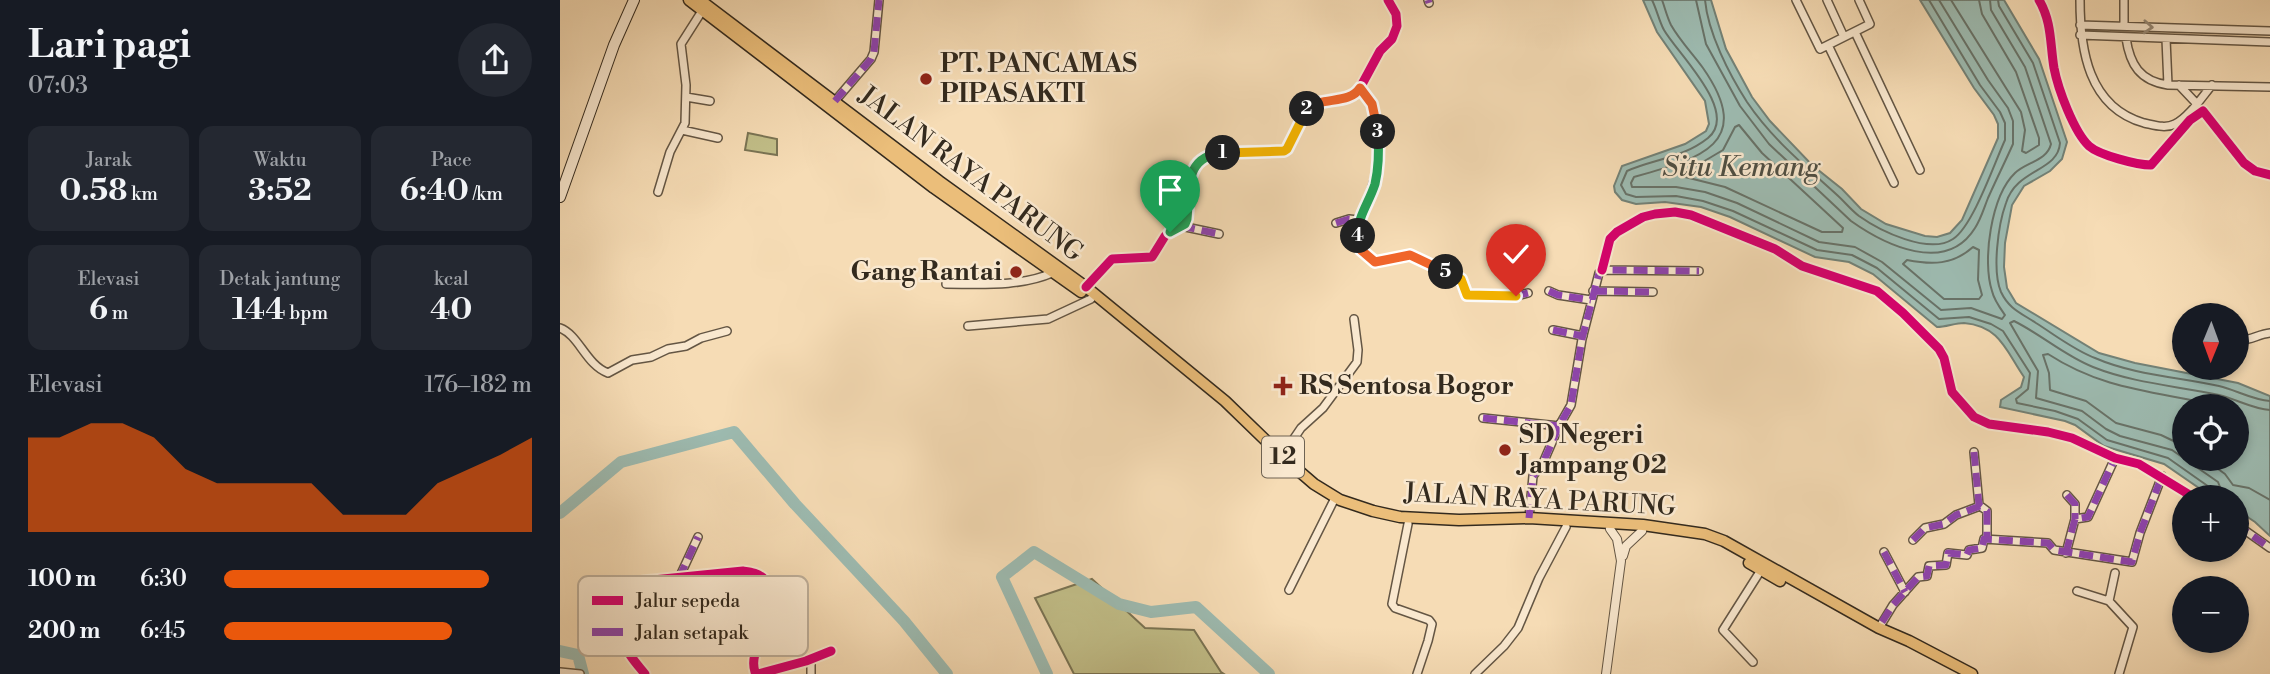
<!DOCTYPE html>
<html lang="id">
<meta charset="utf-8">
<style>
:root{--surface:#171b24;--page:#242831;--text:#f1f3f6;--muted:#9ea1a6;--accent:#ea580c}
body{margin:0;font-family:"Libre Bodoni",serif;background:var(--page);color:var(--text);height:100vh;display:flex;flex-direction:column;font-size:26px;white-space:nowrap}
*{box-sizing:border-box;margin:0}
p{font-size:23px;color:var(--muted)}
.icon{flex:none;width:38px;height:38px;fill:none;stroke:currentColor;stroke-width:2;stroke-linecap:round;stroke-linejoin:round}
.map{position:relative;flex:1;overflow:hidden}
.panel{display:flex;flex-direction:column;background:var(--surface);width:560px}
.panel>*{flex:none}
.needle{width:46px;rotate:181deg}
.fabs{position:absolute;left:1612px;top:303px;display:grid;gap:14px}
.fabs a{display:grid;place-items:center;width:77px;height:77px;border-radius:50%;background:var(--surface);box-shadow:0 4px 10px #0003;font-size:35px}
.pin{position:absolute;display:grid;place-items:center;width:60px;height:60px;color:#fff;margin:-72px -30px;border-radius:50% 50% 50% 0;rotate:-45deg;box-shadow:0 0 7px #0007}
.pin .icon{rotate:45deg}
.km{position:absolute;width:35px;height:35px;margin:-18px;border-radius:50%;background:#222;color:#fff;font-size:19px;line-height:35px;text-align:center}
.round{display:grid;place-items:center;flex:none;width:74px;height:74px;border-radius:37px;background:var(--page)}
.overview{display:flex;align-items:center;justify-content:space-between;height:119px;padding:0 28px}
h1{font-size:38px;font-weight:700;line-height:52px}
.stats{display:grid;grid-template-columns:repeat(3,1fr);gap:10px;height:119px;padding:7px 28px}
.stats div{display:grid;align-content:center;border-radius:14px;background:var(--page);text-align:center}
.stats b{font-size:30px;font-weight:700}
.stats small{font-size:19px;font-weight:400}
.stats p{font-size:19px}
.chart{height:196px;padding:14px 28px}
.chart p{display:flex;justify-content:space-between}
.chart svg{width:100%;height:126px;margin-top:7px;fill:var(--accent);opacity:.7}
ul{padding:0 28px;list-style:none;font-size:23px}
li{display:grid;grid-template-columns:112px 84px 1fr;align-items:center;height:52px}
li i{height:18px;border-radius:9px;background:var(--accent)}
main{display:flex;flex:1;min-height:0}
.map>svg:first-child{display:block}
.green{fill:#c2bf89;stroke:#7a7454;stroke-width:2}
.water{fill:#9dbbb1;stroke:#738176;stroke-width:2;fill-rule:evenodd}
.lines{fill:none;stroke-linecap:round;stroke-linejoin:round}
.shore{stroke:#687268;stroke-width:2}
.river{stroke:#9dbbb1;stroke-width:12}
.minor-casing{stroke:#645644;stroke-width:10}
.tertiary-casing{stroke:#645644;stroke-width:10}
.secondary-casing{stroke:#332a1e;stroke-width:12}
.trunk-casing{stroke:#332a1e;stroke-width:13}
.minor{stroke:#f9e8cf;stroke-width:7}
.tertiary{stroke:#f9e8cf;stroke-width:8}
.secondary{stroke:#f9e8cf;stroke-width:10}
.trunk{stroke:#ebbe7a;stroke-width:10}
.quiet{stroke:#8e44ad;stroke-width:7;stroke-dasharray:14 7;stroke-linecap:butt}
.cycleway-casing{stroke:#f9e8cf;stroke-width:13}
.cycleway{stroke:#d6006c;stroke-width:9}
.oneway{stroke:#968976}
.split-1-casing{stroke:#fff;stroke-width:14}
.split-2-casing{stroke:#fff;stroke-width:14}
.split-3-casing{stroke:#fff;stroke-width:14}
.split-4-casing{stroke:#fff;stroke-width:14}
.split-5-casing{stroke:#fff;stroke-width:14}
.split-6-casing{stroke:#fff;stroke-width:14}
.split-1{stroke:#22a559;stroke-width:9}
.split-2{stroke:#f5b400;stroke-width:9}
.split-3{stroke:#f0652b;stroke-width:9}
.split-4{stroke:#22a559;stroke-width:9}
.split-5{stroke:#f0652b;stroke-width:9}
.split-6{stroke:#f5b400;stroke-width:9}
.poi-dot{fill:#8f2418;stroke:#f9e8cf;stroke-width:2.5}
.labels{text-anchor:middle;dominant-baseline:central;stroke-width:5;stroke-linejoin:round;paint-order:stroke}
.shield{fill:#f9e8cf;stroke:#6e6353;stroke-width:2}
.shield-label{font-size:24px;font-weight:bold;fill:#332a1e}
.poi-label{font-size:26px;font-weight:bold;fill:#332a1e;stroke:#f9e8cf;text-anchor:start}
.street-label{font-size:26px;fill:#332a1e;stroke:#f9e8cf}
.water-label{font-size:28px;font-style:italic;fill:#4e4e43;stroke:#f9e8cf}
.key{fill:#f9e8cf;stroke:#beaf9a;stroke-width:2}
.key-label{font-size:19px;fill:#332a1e}
</style>
<main>
<section class="panel">
<div class="overview"><div><h1>Lari pagi</h1><p>07:03</p></div><a class="round"><svg class="icon" aria-label="share" viewBox="0 0 24 24"><path d="M12 15V3M7 8l5-5 5 5M5 13v7h14v-7"/></svg></a></div>
<div class="stats">
<div><p>Jarak</p><b>0.58<small> km</small></b></div>
<div><p>Waktu</p><b>3:52</b></div>
<div><p>Pace</p><b>6:40<small> /km</small></b></div>
</div>
<div class="stats">
<div><p>Elevasi</p><b>6<small> m</small></b></div>
<div><p>Detak jantung</p><b>144<small> bpm</small></b></div>
<div><p>kcal</p><b>40</b></div>
</div>
<div class="chart"><p><span>Elevasi</span>176–182 m</p>
<svg viewBox="0 0 160 44" preserveAspectRatio="none"><path d="M0 44V11L10 11L20 6L30 6L40 11L50 22L60 27L70 27L80 27L90 27L100 38L110 38L120 38L130 27L140 22L150 17L160 11V44z"/></svg>
</div>
<ul>
<li><b>100 m</b>6:30<i style="width:86%"></i></li>
<li><b>200 m</b>6:45<i style="width:74%"></i></li>
</ul>
</section>
<div class="map">
<svg width="1710" height="674" viewBox="0 0 1710 674">
<rect width="100%" height="100%" fill="#f6dcb5"/>
<filter id="stains"><feTurbulence type="fractalNoise" baseFrequency=".00286" numOctaves="4"/><feColorMatrix values="0 0 0 0 .2 0 0 0 0 .09 0 0 0 0 .02 0 0 0 .5 -.17"/></filter>
<radialGradient id="worn" r=".72"><stop offset=".6" stop-color="#630" stop-opacity="0"/><stop offset="1" stop-color="#630" stop-opacity=".3"/></radialGradient>
<!-- green -->
<path class="green" d="M188,133L217,139V155L185,150Z
M532,579L585,628L634,630L661,672L664,674H514L475,598Z"/>
<!-- water -->
<path class="water" d="M1083,0H1151L1166,49L1192,97L1210,121L1252,165L1282,189L1301,209L1326,224L1365,236L1377,237L1390,233L1402,220L1438,138V124L1434,115L1414,88L1360,0H1444L1479,59L1507,142L1502,159L1490,171L1464,186L1452,205L1445,243L1444,267L1447,288L1456,303L1539,353L1575,363L1678,383L1710,396V536L1695,522L1677,510L1676,497H1652L1604,464L1544,446L1515,425L1505,421L1440,407L1441,400L1461,387L1464,377C1446,351 1440,326 1404,323C1395,323 1386,327 1377,327L1313,274L1289,262L1255,257L1170,217L1141,207L1105,202L1076,204L1062,200L1055,192L1054,186L1062,166L1125,144L1146,131L1149,124L1145,101L1097,32ZM1624,406H1676V458H1624Z"/>
<g class="lines">
<!-- shore -->
<path class="shore" d="M1092,0C1097,10 1099,21 1104,30C1117,53 1180,112 1148,138C1123,158 1094,159 1067,171L1061,185L1066,194L1076,197L1116,196L1143,201L1173,211L1257,250L1292,255L1317,268L1379,319L1409,317L1431,324L1443,331L1470,373L1468,389L1456,399L1457,403L1495,411L1518,419L1547,440L1608,458L1652,489L1655,497
M1102,0C1105,8 1107,17 1111,25C1120,41 1133,54 1143,68C1196,144 1139,159 1074,177L1071,183L1072,187H1116L1145,192L1177,203L1259,242L1295,247L1322,262L1381,310L1411,308L1442,319L1445,315C1440,308 1434,300 1432,291C1422,261 1431,196 1455,173C1466,162 1487,161 1491,144L1465,67L1431,10L1430,0
M1136,0L1146,44L1180,106L1209,144L1291,221C1325,245 1386,275 1415,228C1421,219 1424,208 1428,198C1436,180 1445,162 1453,144V121L1448,108L1428,80L1379,0
M1145,0C1148,33 1169,74 1187,102C1212,139 1244,165 1276,194C1284,201 1291,210 1299,216C1320,231 1369,255 1393,239C1413,226 1434,164 1445,140V123L1440,112L1420,85L1369,0
M1391,0L1461,112L1465,130L1462,151L1466,153L1479,145V138L1456,72L1422,14L1419,0
M1438,0L1439,6L1473,63L1500,143C1498,172 1457,168 1446,203C1438,225 1432,271 1441,292C1449,309 1461,313 1476,323C1495,335 1514,350 1535,358C1574,375 1618,377 1659,386C1676,390 1693,400 1710,401
M1179,125L1202,153L1283,228L1282,232H1262L1165,187L1125,177L1126,172L1163,150L1175,127Z
M1413,247L1419,250L1418,280L1422,295L1419,299H1384L1343,264L1347,260C1372,265 1393,265 1413,247Z
M1624,446L1601,435L1556,423L1526,401L1490,390L1489,373L1483,355L1488,354C1545,391 1596,391 1660,406
M1643,458L1665,474L1673,485L1689,488L1710,500
M1664,497L1658,482L1612,450L1560,436L1546,429L1522,411L1476,398L1478,371L1450,323L1454,321C1482,335 1505,356 1533,367C1573,383 1617,386 1659,395C1676,399 1693,409 1710,410"/>
<!-- river -->
<path class="river" d="M0,513L61,462L174,432L235,504L344,621L387,674
M0,651L18,655L23,674
M487,674L442,577L474,552L559,604L591,612L636,607L709,674"/>
<defs>
<path id="minor" d="M868,0L869,3
M1236,0L1260,49L1310,24L1299,0
M1267,0L1284,37
M1479,0C1492,22 1490,44 1494,68C1498,89 1514,132 1529,146C1539,155 1577,165 1591,165L1630,120L1643,111L1684,163L1695,171L1710,175
M1520,0C1520,49 1528,107 1584,123C1594,125 1605,129 1615,124C1629,117 1642,97 1652,85
M1520,25L1710,31
M1564,26V0
M1295,32L1360,170
M1520,35L1710,42
M1566,38C1570,65 1580,81 1608,85
M1606,39L1608,85L1710,87
M1268,45L1334,183
M1619,85L1636,103
M126,97L150,101
M275,101L311,59L314,52L319,0
M122,130L158,138
M98,192L110,152L125,123L126,85L121,44L142,11
M797,220C798,244 797,246 815,262L850,255L898,277L905,293L910,295L952,297L968,293
M776,223L789,219L798,220L805,211L818,167L817,120L812,104L800,88
M621,226L659,234
M1042,270L1050,239L1057,232L1083,217L1095,214L1115,212L1131,215L1215,249L1242,266L1317,291L1343,313L1379,349L1384,358L1392,392L1414,417L1429,424L1488,432L1512,438L1555,458L1579,464L1633,497
M386,284C421,284 460,287 492,273
M526,287L552,259L592,257L605,236L625,224C631,207 627,187 633,170C641,143 702,154 724,151L727,149L748,108L759,102L792,96L800,88L820,51L832,39L837,26L836,14L828,0
M989,291L998,295L1031,300
M1033,291L1093,292
M408,326L488,319L531,299
M0,328C19,335 26,365 48,373L72,360L91,357L108,349L126,346L141,338L167,331
M1622,329L1624,330
M993,330L1023,336
M1676,340C1689,342 1698,334 1710,333
M923,418L999,426
M1414,452L1419,505L1427,511V539
M722,456L741,428L763,408L797,362L798,350L794,319
M1507,495L1515,504V519
M969,518L973,476L983,463L999,426L1011,405L1022,339L1039,273L1042,270L1139,271
M848,524L832,604L835,608L869,620L872,624L868,641L857,674
M1676,524L1710,548
M1353,540L1365,528L1384,524L1396,515L1420,506
M1324,552L1345,592
M1506,553L1515,519L1528,517L1555,458
M1555,573L1549,601L1573,627L1559,674
M119,578L138,537
M729,590L773,502
M1517,591L1549,601
M1319,628L1333,605L1358,577L1367,576L1369,566L1386,565L1388,553L1407,555L1409,550L1422,548L1424,539L1488,543L1494,550L1572,562L1580,533L1602,476
M251,659V674
M1193,662L1163,630L1201,570
M0,672L20,674
M85,674C77,664 66,653 64,640C61,620 69,593 83,581L183,571C190,572 199,573 204,579C212,589 208,618 205,629C200,645 190,656 195,672L198,674L246,661L271,651
M915,674L944,646L958,628L979,578L1006,527"/>
<path id="tertiary" d="M1063,556L1066,546L1082,531
M1046,674L1061,561L1057,539L1050,529"/>
<path id="secondary" d="M0,197L54,45L74,0"/>
<path id="trunk" d="M129,0L374,188L521,292
M140,0L379,181L526,287L665,401L725,459L754,484L780,500L813,511L840,517L899,520L969,518L1083,525L1145,534L1164,541L1319,628L1349,641L1412,674
M1189,563L1220,581"/>
</defs>
<!-- minor casing -->
<use href="#minor" class="minor-casing"/>
<!-- tertiary casing -->
<use href="#tertiary" class="tertiary-casing"/>
<!-- secondary casing -->
<use href="#secondary" class="secondary-casing"/>
<!-- trunk casing -->
<use href="#trunk" class="trunk-casing"/>
<!-- minor -->
<use href="#minor" class="minor"/>
<!-- tertiary -->
<use href="#tertiary" class="tertiary"/>
<!-- secondary -->
<use href="#secondary" class="secondary"/>
<!-- trunk -->
<use href="#trunk" class="trunk"/>
<!-- quiet -->
<path class="quiet" d="M868,0L869,3
M275,101L311,59L314,52L319,0
M797,220C798,244 797,246 815,262L850,255L898,277L905,293L910,295L952,297L968,293
M776,223L789,219L798,220L805,211L818,167L817,120L812,104L800,88
M621,226L659,234
M989,291L998,295L1031,300
M1033,291L1093,292
M993,330L1023,336
M923,418L999,426
M1414,452L1419,505L1427,511V539
M1507,495L1515,504V519
M969,518L973,476L983,463L999,426L1011,405L1022,339L1039,273L1042,270L1139,271
M1676,524L1710,548
M1353,540L1365,528L1384,524L1396,515L1420,506
M1324,552L1345,592
M1506,553L1515,519L1528,517L1555,458
M119,578L138,537
M1322,622L1333,605L1358,577L1367,576L1369,566L1386,565L1388,553L1407,555L1409,550L1422,548L1424,539L1488,543L1494,550L1572,562L1580,533L1602,476"/>
<defs>
<path id="cycleway" d="M1479,0C1492,22 1490,44 1494,68C1498,89 1514,132 1529,146C1539,155 1577,165 1591,165L1630,120L1643,111L1684,163L1695,171L1710,175
M1042,270L1050,239L1057,232L1083,217L1095,214L1115,212L1131,215L1215,249L1242,266L1317,291L1343,313L1379,349L1384,358L1392,392L1414,417L1429,424L1488,432L1512,438L1555,458L1579,464L1633,497
M526,287L552,259L592,257L605,236L625,224C631,207 627,187 633,170C641,143 702,154 724,151L727,149L748,108L759,102L792,96L800,88L820,51L832,39L837,26L836,14L828,0
M85,674C77,664 66,653 64,640C61,620 69,593 83,581L183,571C190,572 199,573 204,579C212,589 208,618 205,629C200,645 190,656 195,672L198,674L246,661L271,651"/>
</defs>
<!-- cycleway casing -->
<use href="#cycleway" class="cycleway-casing"/>
<!-- cycleway -->
<use href="#cycleway" class="cycleway"/>
</g>
<!-- one-way arrows -->
<defs><path id="oneway-chevron" d="M-2-3.5L2.5 0L-2 3.5" fill="none" stroke-width="1.6" stroke-linecap="round" stroke-linejoin="round" transform="scale(1.75)"/></defs>
<use class="oneway" href="#oneway-chevron" transform="translate(1588 27) rotate(3)"/>
<g class="lines">
<defs>
<path id="split-1" d="M610,232L625,224L627,219C630,188 624,156 663,153"/>
<path id="split-2" d="M663,153L724,151L727,149L747,109"/>
<path id="split-3" d="M747,109C762,96 789,105 800,88L812,104L818,132"/>
<path id="split-4" d="M798,236C797,217 809,203 815,184C819,167 819,149 818,132"/>
<path id="split-5" d="M798,236L801,250L815,262L850,255L886,272"/>
<path id="split-6" d="M886,272L901,279L907,295L956,296"/>
</defs>
<!-- split-1 casing -->
<use href="#split-1" class="split-1-casing"/>
<!-- split-2 casing -->
<use href="#split-2" class="split-2-casing"/>
<!-- split-3 casing -->
<use href="#split-3" class="split-3-casing"/>
<!-- split-4 casing -->
<use href="#split-4" class="split-4-casing"/>
<!-- split-5 casing -->
<use href="#split-5" class="split-5-casing"/>
<!-- split-6 casing -->
<use href="#split-6" class="split-6-casing"/>
<!-- split-1 -->
<use href="#split-1" class="split-1"/>
<!-- split-2 -->
<use href="#split-2" class="split-2"/>
<!-- split-3 -->
<use href="#split-3" class="split-3"/>
<!-- split-4 -->
<use href="#split-4" class="split-4"/>
<!-- split-5 -->
<use href="#split-5" class="split-5"/>
<!-- split-6 -->
<use href="#split-6" class="split-6"/>
</g>
<!-- markers -->
<g class="poi-dot">
<circle cx="366" cy="79" r="7"/>
<circle cx="456" cy="272" r="7"/>
<path d="M719.5 375.5h7v7h7v7h-7v7h-7v-7h-7v-7h7z"/>
<circle cx="945" cy="450" r="7"/>
</g>
<g class="labels">
<!-- shield labels -->
<rect class="shield" x="702" y="436.5" width="42" height="41" rx="5"/>
<g class="shield-label">
<text x="723" y="457">12</text>
</g>
<!-- poi labels -->
<g class="poi-label">
<text x="380" y="64">PT. PANCAMAS<tspan x="380" dy="30">PIPASAKTI</tspan></text>
<text x="442" y="272" text-anchor="end">Gang Rantai</text>
<text x="739" y="386">RS Sentosa Bogor</text>
<text x="959" y="435">SD Negeri<tspan x="959" dy="30">Jampang 02</tspan></text>
</g>
<!-- street labels -->
<g class="street-label">
<text transform="translate(411 174) rotate(37)">JALAN RAYA PARUNG</text>
<text transform="translate(980 500) rotate(3)">JALAN RAYA PARUNG</text>
</g>
<!-- water labels -->
<g class="water-label">
<text x="1181" y="167">Situ Kemang</text>
</g>
</g>
<!-- legend -->
<rect x="18" y="576" width="230" height="80" rx="10" class="key"/>
<rect x="32" y="596" width="31" height="9" fill="#d6006c"/>
<rect x="32" y="628" width="31" height="8" fill="#8e44ad"/>
<g class="key-label">
<text x="75" y="607">Jalur sepeda</text>
<text x="75" y="639">Jalan setapak</text>
</g>
<rect width="100%" height="100%" filter="url(#stains)"/>
<rect width="100%" height="100%" fill="url(#worn)"/>
</svg>
<div class="fabs">
<a><svg class="needle" viewBox="-14 -14 28 28"><path d="M0-13l5 13h-10z" fill="#e53935"/><path d="M0 13l5-13h-10z" fill="#9ea1a6"/></svg></a>
<a><svg class="icon" aria-label="locate" viewBox="0 0 24 24"><circle cx="12" cy="12" r="6"/><path d="M12 2v4M12 18v4M2 12h4M18 12h4"/></svg></a>
<a>+</a>
<a>−</a>
</div>
<div class="pin" style="left:610px;top:232px;background:#1e9e55"><svg class="icon" aria-label="arrive" viewBox="0 0 24 24"><path d="M6 21V4h12l-3 4 3 4H6"/></svg></div>
<div class="pin" style="left:956px;top:296px;background:#d93025"><svg class="icon" aria-label="check" viewBox="0 0 24 24"><path d="M5 12l5 5 9-10"/></svg></div>
<b class="km" style="left:663px;top:153px">1</b>
<b class="km" style="left:747px;top:109px">2</b>
<b class="km" style="left:818px;top:132px">3</b>
<b class="km" style="left:798px;top:236px">4</b>
<b class="km" style="left:886px;top:272px">5</b>
</div>
</main>
